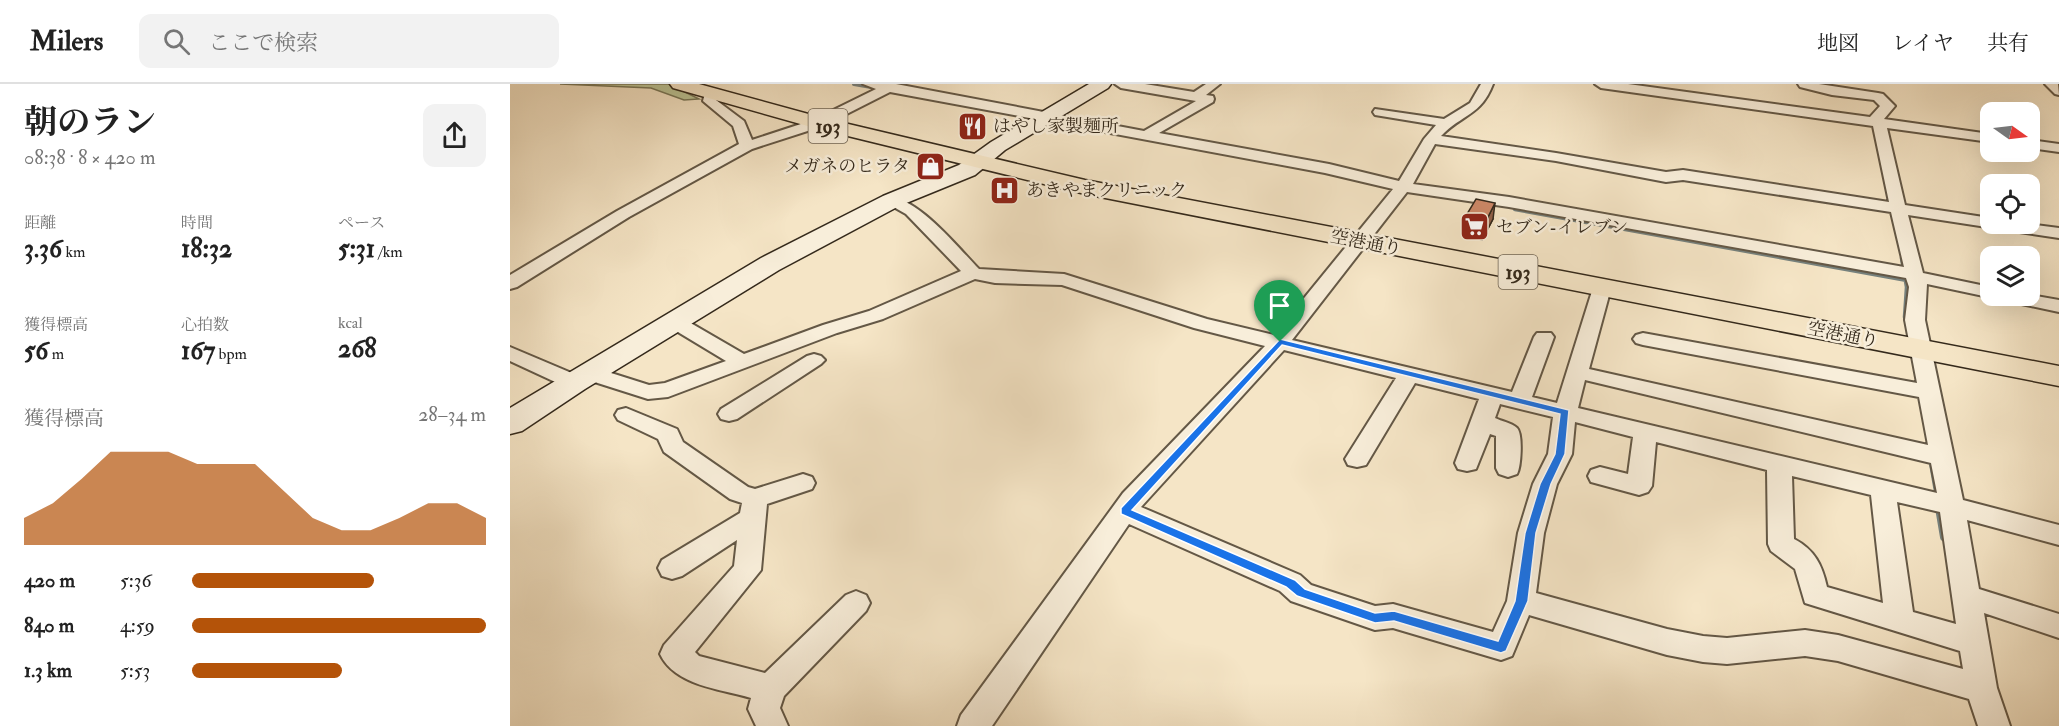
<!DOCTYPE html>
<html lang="ja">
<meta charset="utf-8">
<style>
:root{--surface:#fff;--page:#f2f2f2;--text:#222;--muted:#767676;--line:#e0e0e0;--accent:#b45309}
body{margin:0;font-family:"IM FELL Double Pica","Noto Serif JP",serif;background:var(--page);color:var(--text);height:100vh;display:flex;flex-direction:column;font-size:22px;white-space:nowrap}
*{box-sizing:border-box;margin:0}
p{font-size:20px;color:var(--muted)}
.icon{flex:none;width:33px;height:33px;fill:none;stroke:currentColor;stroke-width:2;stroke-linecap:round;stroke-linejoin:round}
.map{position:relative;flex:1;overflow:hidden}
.side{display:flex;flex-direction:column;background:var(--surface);width:510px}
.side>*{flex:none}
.needle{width:39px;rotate:104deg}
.tools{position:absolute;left:1470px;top:18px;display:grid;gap:12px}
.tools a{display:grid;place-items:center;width:60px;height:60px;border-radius:12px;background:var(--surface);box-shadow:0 6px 24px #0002;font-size:30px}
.pin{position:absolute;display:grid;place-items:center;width:51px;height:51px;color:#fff;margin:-62px -26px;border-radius:50% 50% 50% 0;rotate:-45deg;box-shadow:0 0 6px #0007}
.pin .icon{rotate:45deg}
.round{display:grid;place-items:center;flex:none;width:63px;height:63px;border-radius:12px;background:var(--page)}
.headline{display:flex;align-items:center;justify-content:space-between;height:102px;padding:0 24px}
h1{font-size:33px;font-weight:700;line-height:45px}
.metrics{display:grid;grid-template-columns:repeat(3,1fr);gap:9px;height:102px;padding:6px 24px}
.metrics div{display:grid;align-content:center}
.metrics b{font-size:26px;font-weight:700}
.metrics small{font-size:16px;font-weight:400}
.metrics p{font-size:16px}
.chart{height:168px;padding:12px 24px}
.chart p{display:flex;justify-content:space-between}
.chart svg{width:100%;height:108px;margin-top:6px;fill:var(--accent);opacity:.7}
ul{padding:0 24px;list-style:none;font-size:20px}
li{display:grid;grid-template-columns:96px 72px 1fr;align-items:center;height:45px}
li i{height:15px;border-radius:8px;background:var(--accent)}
header{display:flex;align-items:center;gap:36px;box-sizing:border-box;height:84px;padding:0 30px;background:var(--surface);border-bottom:2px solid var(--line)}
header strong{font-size:28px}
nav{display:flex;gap:33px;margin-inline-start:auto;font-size:21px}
.search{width:420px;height:54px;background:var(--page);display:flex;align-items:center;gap:15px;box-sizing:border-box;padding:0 21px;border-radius:12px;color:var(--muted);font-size:22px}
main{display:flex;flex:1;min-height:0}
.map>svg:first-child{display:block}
.green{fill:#bbc596;stroke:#787758;stroke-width:1.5}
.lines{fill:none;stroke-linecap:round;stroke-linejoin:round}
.stream-far3{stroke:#76817d;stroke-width:4}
.stream-far2{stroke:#76817d;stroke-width:4.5}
.stream-far1{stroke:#76817d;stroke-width:6}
.stream{stroke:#76817d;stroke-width:8}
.street-casing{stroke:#645846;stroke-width:4}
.secondary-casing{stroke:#34291b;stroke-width:3}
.highway-casing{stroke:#34291b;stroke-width:3}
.street{fill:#f8eeda;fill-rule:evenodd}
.secondary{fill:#f8eeda;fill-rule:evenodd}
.highway{fill:#f5e5c6;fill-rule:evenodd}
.wall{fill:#b07559;stroke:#34291b;stroke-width:1.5}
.shaded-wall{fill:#905f48;stroke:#34291b;stroke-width:1.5}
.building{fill:#cd8867;stroke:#34291b;stroke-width:1.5}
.route{fill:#1a73e8;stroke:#fff;stroke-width:1.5;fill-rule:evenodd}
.labels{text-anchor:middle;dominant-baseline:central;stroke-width:5;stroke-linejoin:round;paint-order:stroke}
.far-poi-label{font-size:18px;fill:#34291b;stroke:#f8eeda;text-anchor:start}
.far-street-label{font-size:18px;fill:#34291b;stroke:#f8eeda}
.shield{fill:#f8eeda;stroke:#6f6454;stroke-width:1.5}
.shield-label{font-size:20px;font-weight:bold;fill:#34291b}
</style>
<header>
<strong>Milers</strong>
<div class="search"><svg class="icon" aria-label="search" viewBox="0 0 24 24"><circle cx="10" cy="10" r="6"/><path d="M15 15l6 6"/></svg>ここで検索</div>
<nav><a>地図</a><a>レイヤ</a><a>共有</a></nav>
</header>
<main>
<section class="side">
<div class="headline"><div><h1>朝のラン</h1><p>08:38 · 8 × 420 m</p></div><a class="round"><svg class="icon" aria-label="share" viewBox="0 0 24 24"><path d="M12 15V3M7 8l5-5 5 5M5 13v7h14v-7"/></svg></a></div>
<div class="metrics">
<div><p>距離</p><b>3.36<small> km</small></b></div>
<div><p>時間</p><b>18:32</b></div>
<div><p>ペース</p><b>5:31<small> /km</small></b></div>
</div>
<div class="metrics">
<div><p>獲得標高</p><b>56<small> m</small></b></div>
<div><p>心拍数</p><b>167<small> bpm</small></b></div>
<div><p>kcal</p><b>268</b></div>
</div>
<div class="chart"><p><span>獲得標高</span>28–34 m</p>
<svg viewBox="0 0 160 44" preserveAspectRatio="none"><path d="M0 44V33L10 27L20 17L30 6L40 6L50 6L60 11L70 11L80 11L90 22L100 33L110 38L120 38L130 33L140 27L150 27L160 33V44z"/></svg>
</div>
<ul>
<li><b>420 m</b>5:36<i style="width:62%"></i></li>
<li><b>840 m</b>4:59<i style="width:100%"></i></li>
<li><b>1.3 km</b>5:53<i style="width:51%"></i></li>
</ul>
</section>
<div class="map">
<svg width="1549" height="642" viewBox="0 0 1549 642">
<rect width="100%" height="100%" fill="#f5e5c6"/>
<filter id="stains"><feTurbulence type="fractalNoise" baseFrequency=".00333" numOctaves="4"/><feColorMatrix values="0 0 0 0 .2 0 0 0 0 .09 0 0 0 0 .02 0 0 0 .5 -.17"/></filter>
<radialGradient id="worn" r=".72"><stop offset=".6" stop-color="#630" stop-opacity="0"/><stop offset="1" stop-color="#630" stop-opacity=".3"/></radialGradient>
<!-- green -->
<path class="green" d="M50,0H159L189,15L174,16L141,4Z"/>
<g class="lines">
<!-- stream-far3 -->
<path class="stream-far3" d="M344,0L367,4"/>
<!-- stream-far2 -->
<path class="stream-far2" d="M1005,125L1397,196
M1392,174L1397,203L1395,233L1397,241"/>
<!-- stream-far1 -->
<path class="stream-far1" d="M1422,380L1429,420"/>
<!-- stream -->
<path class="stream" d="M1428,418L1434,453"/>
<defs>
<path id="street" d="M353,0H386L634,47L686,17L611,4L605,0H635L684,8L696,0H710L696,11L703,12L704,15L703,18L649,49L819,80L889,97L914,55L926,41L865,31L863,28L865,25L934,35L960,19L971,0H983C971,32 952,30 931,52L1046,69L1156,88L1173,86L1379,118L1363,42L1091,4L1085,0H1118L1360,33L1370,22L1364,16L1322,11L1290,3L1288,0H1309L1368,9L1373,10L1385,22L1374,35L1480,50V58L1377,44L1395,121L1480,134V140H1519L1549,144V154L1398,131L1413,189L1480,203V212L1520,211L1549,216V228L1417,200L1415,236L1453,416L1549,441V461L1457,436L1469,505L1549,530V554L1474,529L1487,604L1500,642H1468L1459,615L1328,577L1295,572L1217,580L1193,578L1157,571L1019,531L1002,572L991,576L883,544L865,546L781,517L770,507L619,440L482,642H447L451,631L613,409L755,262L684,244L552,201L485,199L465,195L373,235L327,249L158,313L138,315L72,294L75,298L72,303L64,305L56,303L0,277V263L71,293L68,289L71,284L79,282L139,301L155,299L216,277L158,242L155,238L158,234H172L234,270L313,241L359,227L451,187L396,130L373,117L375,114C403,107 450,166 469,185L554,190L697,235L764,251L883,105L815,89L380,8L313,42L242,65L119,133L7,203L0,205V191L107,127L229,60L223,42L193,17L196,5H204L206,16L234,37L242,56L303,36L366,5ZM925,60L1046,77L1156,98L1173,96L1381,128L1394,183L999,113L903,100ZM897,108L999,123L1396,194L1399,203L1395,236L1407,299L1133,249L1126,251L1123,255L1126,259L1133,261L1409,313L1418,361L1079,285L1101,204L1099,200H1085L1083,204L1047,319L1022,313L1044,253L1041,249H1027L1024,253L1002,308L782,256ZM774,266L886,294L835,375L838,381L847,383L856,381L905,299L969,315L945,379L948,385L957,387L966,385L980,350L986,352V384L989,390L998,393L1007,390C1011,383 1013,350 1007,344C1002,339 991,337 985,334L990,320L1043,333L1038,370L1023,400L1008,449L997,517L983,548L883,520L865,522L801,501L790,491L631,423ZM1075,296L1421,379L1427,409L1068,324ZM1065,338L1123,353L1118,390L1090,383L1081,386L1078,392L1081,398L1129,411L1138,408L1142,402L1146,358L1257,386L1258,460L1261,467L1285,485L1295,519L1450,567L1453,585L1328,551L1295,546L1217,554L1193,552L1157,545L1026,509L1034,449L1047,400L1062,370ZM1282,392L1361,411L1373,519L1317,503C1312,481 1305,466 1284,455ZM1387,418L1430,428L1446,540L1403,528Z
M1535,0H1548L1549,11L1545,10Z
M1520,56L1549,60V68L1520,64Z
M304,270L311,272L315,276L311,280L227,335L219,337L211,335L208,330L211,325L297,272Z
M116,324L167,345L173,358L238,403L245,405L293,390L302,393L305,399L302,405L257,420L251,486L185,568L189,572L255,589L336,511L346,507L356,511L360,519L356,527L274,612L270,624L278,642H246L238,625L241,614C211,605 165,602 150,570L154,561L224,482L227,456L172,492L162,495L152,492L148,484L152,476L230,429L232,419L220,415L154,368L148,355L108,336L105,331L108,326Z"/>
<path id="secondary" d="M579,0H601L598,4L495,66L465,91L389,122L269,186L75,305L12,347L0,350V324L251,174L373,112L449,81L481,58Z"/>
<path id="highway" d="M160,0H189L313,34L575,96L1549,282V302L575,110L301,43L163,4Z"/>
</defs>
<!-- street casing -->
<use href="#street" class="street-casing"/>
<!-- secondary casing -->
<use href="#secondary" class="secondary-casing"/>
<!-- highway casing -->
<use href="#highway" class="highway-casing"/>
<!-- street -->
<use href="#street" class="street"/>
<!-- secondary -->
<use href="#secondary" class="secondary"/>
<!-- highway -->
<use href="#highway" class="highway"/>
</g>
<!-- wall -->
<path class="wall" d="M954,135H983L972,156L952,151Z"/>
<!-- shaded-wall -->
<path class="shaded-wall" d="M985,119L983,135L972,156L975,139Z"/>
<!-- building -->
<path class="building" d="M966,115L985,119L975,139L954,135Z"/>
<!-- route -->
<path class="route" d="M770,255L1059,326L1055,370L1041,400L1026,449L1018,517L996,567L991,569L884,537L865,539L787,512L776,503L611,430V424ZM772,261L1050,330L1045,370L1030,400L1015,449L1005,517L988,557L884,527L865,529L795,505L785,496L622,426Z"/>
<!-- icons -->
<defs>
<symbol id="restaurant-square" viewBox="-11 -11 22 22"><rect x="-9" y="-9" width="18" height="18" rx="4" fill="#8f2418" stroke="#f8eeda"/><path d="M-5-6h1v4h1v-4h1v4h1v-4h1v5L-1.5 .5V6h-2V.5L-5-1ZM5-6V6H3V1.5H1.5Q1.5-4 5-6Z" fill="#fff"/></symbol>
<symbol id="shop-square" viewBox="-11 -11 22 22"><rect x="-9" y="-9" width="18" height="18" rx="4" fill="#8f2418" stroke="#f8eeda"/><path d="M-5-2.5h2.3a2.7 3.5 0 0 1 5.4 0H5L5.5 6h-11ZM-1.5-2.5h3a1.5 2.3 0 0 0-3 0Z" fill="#fff"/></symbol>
<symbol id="hospital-square" viewBox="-11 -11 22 22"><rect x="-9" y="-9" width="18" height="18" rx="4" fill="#8f2418" stroke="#f8eeda"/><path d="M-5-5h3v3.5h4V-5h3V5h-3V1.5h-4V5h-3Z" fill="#fff"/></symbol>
<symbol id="supermarket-square" viewBox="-11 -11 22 22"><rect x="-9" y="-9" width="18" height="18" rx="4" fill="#8f2418" stroke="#f8eeda"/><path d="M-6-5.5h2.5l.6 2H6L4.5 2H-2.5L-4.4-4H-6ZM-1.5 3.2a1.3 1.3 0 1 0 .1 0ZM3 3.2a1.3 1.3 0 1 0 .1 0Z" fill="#fff"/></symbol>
</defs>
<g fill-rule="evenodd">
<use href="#restaurant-square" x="446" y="26" width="33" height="33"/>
<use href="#shop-square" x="404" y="66" width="33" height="33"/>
<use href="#hospital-square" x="478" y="90" width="33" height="33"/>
<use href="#supermarket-square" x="948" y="126" width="33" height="33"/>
</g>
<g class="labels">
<!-- far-poi labels -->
<g class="far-poi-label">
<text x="483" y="42">はやし家製麺所</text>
<text x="400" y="82" text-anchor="end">メガネのヒラタ</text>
<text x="516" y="106">あきやまクリニック</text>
<text x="986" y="143">セブン-イレブン</text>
</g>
<!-- far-street labels -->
<g class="far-street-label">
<text transform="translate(856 159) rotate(11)">空港通り</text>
<text transform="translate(1333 251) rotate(11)">空港通り</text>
</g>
<!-- shield labels -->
<g class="shield">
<rect x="298.5" y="25" width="39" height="34" rx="4.5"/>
<rect x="988.5" y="171" width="39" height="34" rx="4.5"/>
</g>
<g class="shield-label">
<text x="318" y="42">193</text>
<text x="1008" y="188">193</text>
</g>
</g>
<rect width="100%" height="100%" filter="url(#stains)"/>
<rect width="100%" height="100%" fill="url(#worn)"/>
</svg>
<div class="tools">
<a><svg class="needle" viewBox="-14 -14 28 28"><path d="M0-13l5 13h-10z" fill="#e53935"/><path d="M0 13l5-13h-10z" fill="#767676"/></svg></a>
<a><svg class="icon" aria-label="locate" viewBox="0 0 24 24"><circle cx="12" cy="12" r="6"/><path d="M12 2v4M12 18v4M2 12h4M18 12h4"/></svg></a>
<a><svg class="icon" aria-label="layers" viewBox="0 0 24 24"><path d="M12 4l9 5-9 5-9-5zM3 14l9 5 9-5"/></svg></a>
</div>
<div class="pin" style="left:770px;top:258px;background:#1e9e55"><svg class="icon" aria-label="arrive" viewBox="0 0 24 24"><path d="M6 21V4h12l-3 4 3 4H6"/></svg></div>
</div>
</main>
